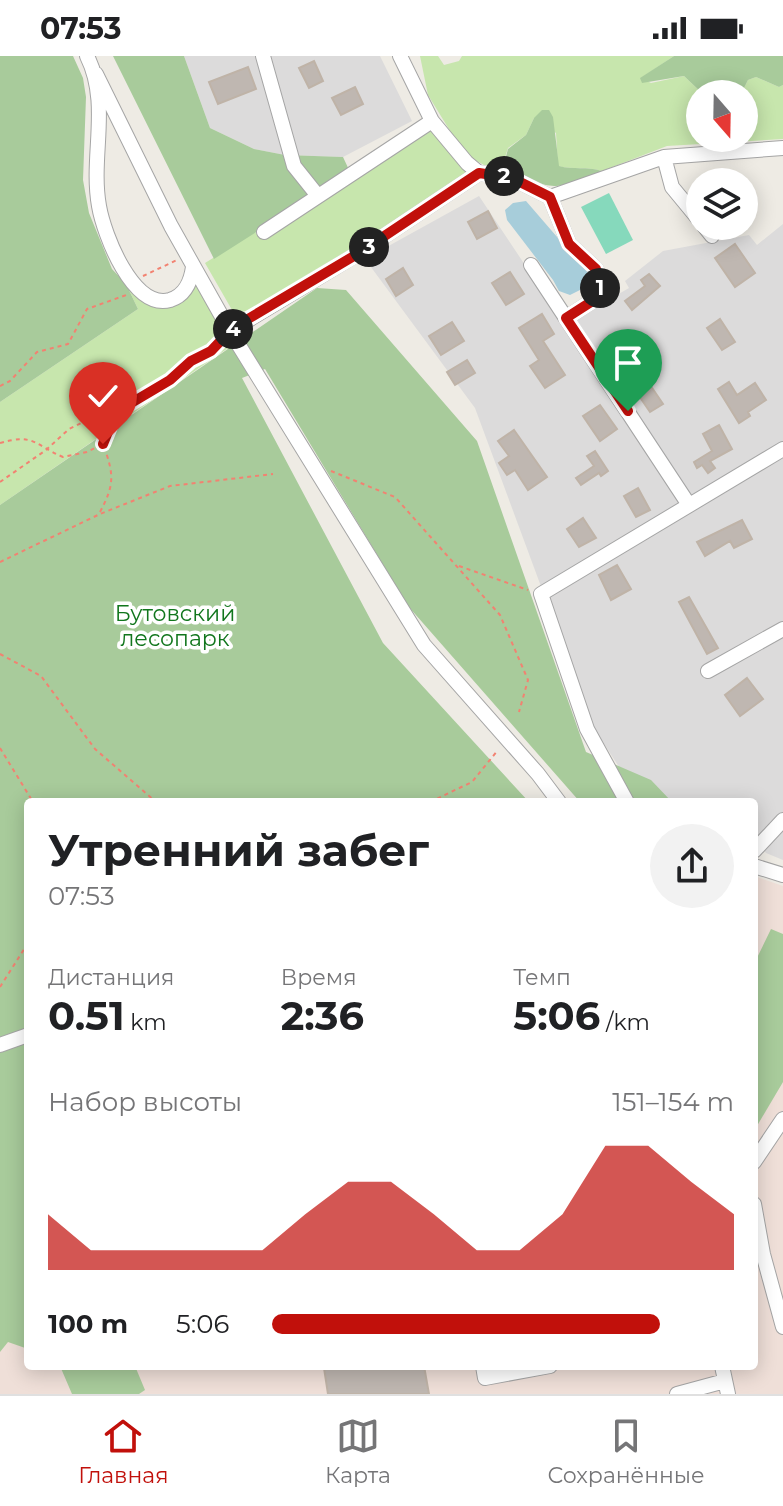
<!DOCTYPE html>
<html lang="ru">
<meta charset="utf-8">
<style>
:root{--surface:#fff;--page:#f2f2f2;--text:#202124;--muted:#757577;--line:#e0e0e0;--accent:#c1100b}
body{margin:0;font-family:Montserrat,sans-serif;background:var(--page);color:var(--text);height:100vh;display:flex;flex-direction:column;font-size:30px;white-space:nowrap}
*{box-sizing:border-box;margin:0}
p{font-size:26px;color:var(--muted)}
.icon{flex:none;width:44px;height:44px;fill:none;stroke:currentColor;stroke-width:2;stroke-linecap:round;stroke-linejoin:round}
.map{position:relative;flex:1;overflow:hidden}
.sheet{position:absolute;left:24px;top:742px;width:734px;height:572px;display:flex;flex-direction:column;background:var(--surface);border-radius:8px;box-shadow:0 4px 20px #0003}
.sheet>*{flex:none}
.needle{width:52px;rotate:160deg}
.buttons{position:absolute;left:686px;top:24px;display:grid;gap:16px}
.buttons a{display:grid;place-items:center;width:72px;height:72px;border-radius:50%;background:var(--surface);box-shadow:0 4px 20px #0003;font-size:40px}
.pin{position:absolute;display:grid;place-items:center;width:68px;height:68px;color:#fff;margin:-82px -34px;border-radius:50% 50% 50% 0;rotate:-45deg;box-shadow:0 0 8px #0007}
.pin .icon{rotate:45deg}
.km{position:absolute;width:40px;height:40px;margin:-20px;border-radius:50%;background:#222;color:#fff;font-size:22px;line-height:40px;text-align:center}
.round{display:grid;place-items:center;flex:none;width:84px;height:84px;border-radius:42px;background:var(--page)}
.summary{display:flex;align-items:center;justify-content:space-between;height:136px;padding:0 24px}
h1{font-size:44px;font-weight:700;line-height:60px}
.figures{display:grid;grid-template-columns:repeat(3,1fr);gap:12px;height:136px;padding:8px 24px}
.figures div{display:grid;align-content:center}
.figures b{font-size:40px;font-weight:700}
.figures small{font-size:22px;font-weight:400}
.figures p{font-size:22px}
.chart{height:224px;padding:16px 24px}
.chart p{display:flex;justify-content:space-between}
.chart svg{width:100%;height:144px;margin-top:8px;fill:var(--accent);opacity:.7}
ul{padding:0 24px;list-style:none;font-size:26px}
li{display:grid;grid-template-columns:128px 96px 1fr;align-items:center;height:60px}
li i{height:20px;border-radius:10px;background:var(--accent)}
.status{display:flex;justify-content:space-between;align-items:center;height:56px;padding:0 40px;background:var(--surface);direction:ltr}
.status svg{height:22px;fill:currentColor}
.dock{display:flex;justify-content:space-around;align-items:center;height:112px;border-top:2px solid var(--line);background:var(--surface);font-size:22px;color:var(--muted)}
.dock a{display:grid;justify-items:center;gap:4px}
.dock .current{color:var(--accent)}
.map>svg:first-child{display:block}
.residential{fill:#dcdbdb}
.military{fill:#efdfd8}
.grass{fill:#c7e6ad}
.forest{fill:#a8cb9b}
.pitch{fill:#86d9bc}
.water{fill:#a7cdda}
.building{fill:#bfb7b1;stroke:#bfb3a7;stroke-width:2}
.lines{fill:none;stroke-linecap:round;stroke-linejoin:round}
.minor-casing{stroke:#a5a5a5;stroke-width:16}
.path{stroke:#f28271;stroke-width:2;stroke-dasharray:4 4;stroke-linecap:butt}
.minor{stroke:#fff;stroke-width:14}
.route-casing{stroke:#fff;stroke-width:16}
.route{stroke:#c1100b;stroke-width:10}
.labels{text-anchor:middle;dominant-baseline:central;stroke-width:7;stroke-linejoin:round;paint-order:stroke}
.park-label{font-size:22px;fill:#11761d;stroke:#fff}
</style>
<div class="status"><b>07:53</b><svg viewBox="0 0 49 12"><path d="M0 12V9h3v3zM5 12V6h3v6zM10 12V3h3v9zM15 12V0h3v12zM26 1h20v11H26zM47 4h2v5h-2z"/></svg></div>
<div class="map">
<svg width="783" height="1338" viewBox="0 0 783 1338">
<rect width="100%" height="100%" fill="#eeebe4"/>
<!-- residential -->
<path class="residential" d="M184,0H380L412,65L343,101L285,99L254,93L210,72Z
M479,140L565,269L629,232L625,225L663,195L749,179L757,189L783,168V804L766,797L754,779V746H642L593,671L475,352L365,203Z"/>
<!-- military -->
<path class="military" d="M754,820L783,830V1338H0V964L28,954V1310H754Z"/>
<!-- grass -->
<path class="grass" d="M420,0H438L444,9L459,5L462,0H674L641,22L651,27L684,20L703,38H700V82H744V38H741L748,24L756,21L779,31L783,29V83L667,90L602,115C587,110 573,114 558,110L556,77L534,62L526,79L508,92L502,111L484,109L473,103L455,83L428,39Z
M429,73L464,112L466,120L343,200L247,256L232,254L205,207L255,176L258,179Z
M126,228L139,242L148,245L196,228L231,290L0,449V346L138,253Z"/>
<!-- forest -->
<path class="forest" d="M0,0H73L83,22L86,41L83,124L89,157L112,213L126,228L138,253L0,346Z
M113,0H184L210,72L254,93L285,99L343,101L350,116L214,203Z
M674,0H783V29L779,31L756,21L748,24L741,38H703L684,20L642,27L640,22Z
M542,54H549L553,61L559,110C573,114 587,110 602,115C550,136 552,136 504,108L508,93L526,79L534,62Z
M317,232L346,234L477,385L586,696L651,724L672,746H580L408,550L265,313L242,322L383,587L529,746H28V1293L8,1286L0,1296V449Z
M771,873L783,878V1026L754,1075V908Z
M60,1310H135L145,1334L139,1338H72Z"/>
<!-- pitch -->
<path class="pitch" d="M609,137L633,184L606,198L581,151Z"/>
<!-- water -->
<path class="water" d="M526,145L589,218V225L582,233L570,239L559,235L553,224L507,164L505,154L513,147Z"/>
<!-- building -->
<path class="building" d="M314,5L323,25L309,32L299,12Z
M248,11L256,33L218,48L209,26Z
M355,31L363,48L341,59L332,42Z
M488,155L497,172L477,183L468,166Z
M735,188L755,217L735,231L715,202Z
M403,212L413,229L396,240L386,223Z
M510,216L524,238L506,249L492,227Z
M649,218L660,230L632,254L625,245L645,230L641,224Z
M542,258L554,278L543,285L565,319L545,332L530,310L539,304L519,272Z
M720,263L735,286L722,294L707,272Z
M452,266L464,285L441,299L429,280Z
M633,279L648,301L631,313L616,290Z
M467,304L475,317L455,329L447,316Z
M646,323L663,348L650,356L633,331Z
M729,326L737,339L755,327L766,344L748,356L750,360L739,367L718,333Z
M600,349L617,373L600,385L583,360Z
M719,369L732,393L710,405L715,412L708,417L702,409L697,412L694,406L712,395L703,378Z
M514,374L547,421L528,434L515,414L507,419L499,407L509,400L498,385Z
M595,395L608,415L601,420L599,417L581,429L576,422L594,410L587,400Z
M638,432L650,454L636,461L624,440Z
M583,462L596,482L579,491L567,473Z
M742,464L752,483L734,492L730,485L705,500L697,486Z
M617,509L631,533L611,544L599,519Z
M689,541L718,592L707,598L679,546Z
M747,622L763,643L740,660L725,639Z
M334,1310H424L429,1338H328L324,1312Z"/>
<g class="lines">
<defs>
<path id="minor" d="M87,0C111,48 90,100 99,150C104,179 133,254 170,244C186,239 191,225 193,211
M263,0L294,110L318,140
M400,0L432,65L467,107L479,117L512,122L550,141L664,101L783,92
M96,18L171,170L230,275L424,589L538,718L559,746
M664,101L672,131L700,165
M550,141L569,188L596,213L601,231L594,244L566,262
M704,170L712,180
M264,176L432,65
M531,209L689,449
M230,275L359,197L479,117
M708,615L783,573
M627,746L587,673L541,538L783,393
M754,795L783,764
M754,810L783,819
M0,989L28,979
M754,1106L783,1063
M754,1148L763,1198L783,1271
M483,1310L485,1322L550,1310
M722,1310L728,1338
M677,1338L725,1325"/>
</defs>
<!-- minor casing -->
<use href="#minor" class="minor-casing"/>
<!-- path -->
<path class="path" d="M143,220L177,204
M0,330L10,325L37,296L68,288L87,253L129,238
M0,387C35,377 34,389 63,401L87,396L103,388
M331,415L395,441L500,559L528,624L519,656
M0,426L46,394L69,373L96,360L116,356L170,324L191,305L211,295L222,284
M100,456C115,428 114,418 103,388L115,358
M0,506L100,458L170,430L273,418
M459,510L528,534
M0,598L41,620L95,693L156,746
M0,692L33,746
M430,746L472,726L498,694
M0,931L28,887"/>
<!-- minor -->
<use href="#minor" class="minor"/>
</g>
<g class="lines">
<defs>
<path id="route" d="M103,388L116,356L170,324L191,305L211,295L230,275L248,263L359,197L479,117L512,122L550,141L569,188L596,213L601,231L594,244L566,262L628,355"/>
</defs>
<!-- route casing -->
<use href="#route" class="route-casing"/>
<!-- route -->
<use href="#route" class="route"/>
</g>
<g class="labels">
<!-- park labels -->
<g class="park-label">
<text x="175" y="557">Бутовский<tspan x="175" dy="25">лесопарк</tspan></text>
</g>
</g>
</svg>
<div class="buttons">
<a><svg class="needle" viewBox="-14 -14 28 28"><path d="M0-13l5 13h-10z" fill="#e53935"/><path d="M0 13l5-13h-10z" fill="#757577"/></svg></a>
<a><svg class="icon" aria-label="layers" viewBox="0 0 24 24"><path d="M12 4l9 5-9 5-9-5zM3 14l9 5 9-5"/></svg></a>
</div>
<div class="pin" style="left:628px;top:355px;background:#1e9e55"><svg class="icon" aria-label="arrive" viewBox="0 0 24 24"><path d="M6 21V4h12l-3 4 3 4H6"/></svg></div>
<div class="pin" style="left:103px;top:388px;background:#d93025"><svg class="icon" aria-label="check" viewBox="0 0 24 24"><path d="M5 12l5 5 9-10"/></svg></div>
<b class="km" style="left:600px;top:232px">1</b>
<b class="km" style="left:504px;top:120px">2</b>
<b class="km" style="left:369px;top:191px">3</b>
<b class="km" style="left:233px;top:273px">4</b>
<section class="sheet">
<div class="summary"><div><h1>Утренний забег</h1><p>07:53</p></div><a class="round"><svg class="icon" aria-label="share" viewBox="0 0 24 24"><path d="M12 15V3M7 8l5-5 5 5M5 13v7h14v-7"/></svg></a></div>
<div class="figures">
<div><p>Дистанция</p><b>0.51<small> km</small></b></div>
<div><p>Время</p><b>2:36</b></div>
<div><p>Темп</p><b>5:06<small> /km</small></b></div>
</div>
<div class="chart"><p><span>Набор высоты</span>151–154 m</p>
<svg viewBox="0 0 160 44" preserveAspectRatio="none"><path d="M0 44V27L10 38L20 38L30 38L40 38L50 38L60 27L70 17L80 17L90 27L100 38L110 38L120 27L130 6L140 6L150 17L160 27V44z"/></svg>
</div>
<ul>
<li><b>100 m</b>5:06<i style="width:84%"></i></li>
</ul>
</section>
</div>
<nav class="dock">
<a class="current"><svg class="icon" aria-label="home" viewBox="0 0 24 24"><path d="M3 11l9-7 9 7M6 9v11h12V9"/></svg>Главная</a>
<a><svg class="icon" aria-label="map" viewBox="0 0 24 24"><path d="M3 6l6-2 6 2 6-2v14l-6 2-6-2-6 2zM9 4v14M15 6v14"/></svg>Карта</a>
<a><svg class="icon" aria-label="saved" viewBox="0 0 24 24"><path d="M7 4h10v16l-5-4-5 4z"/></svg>Сохранённые</a>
</nav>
